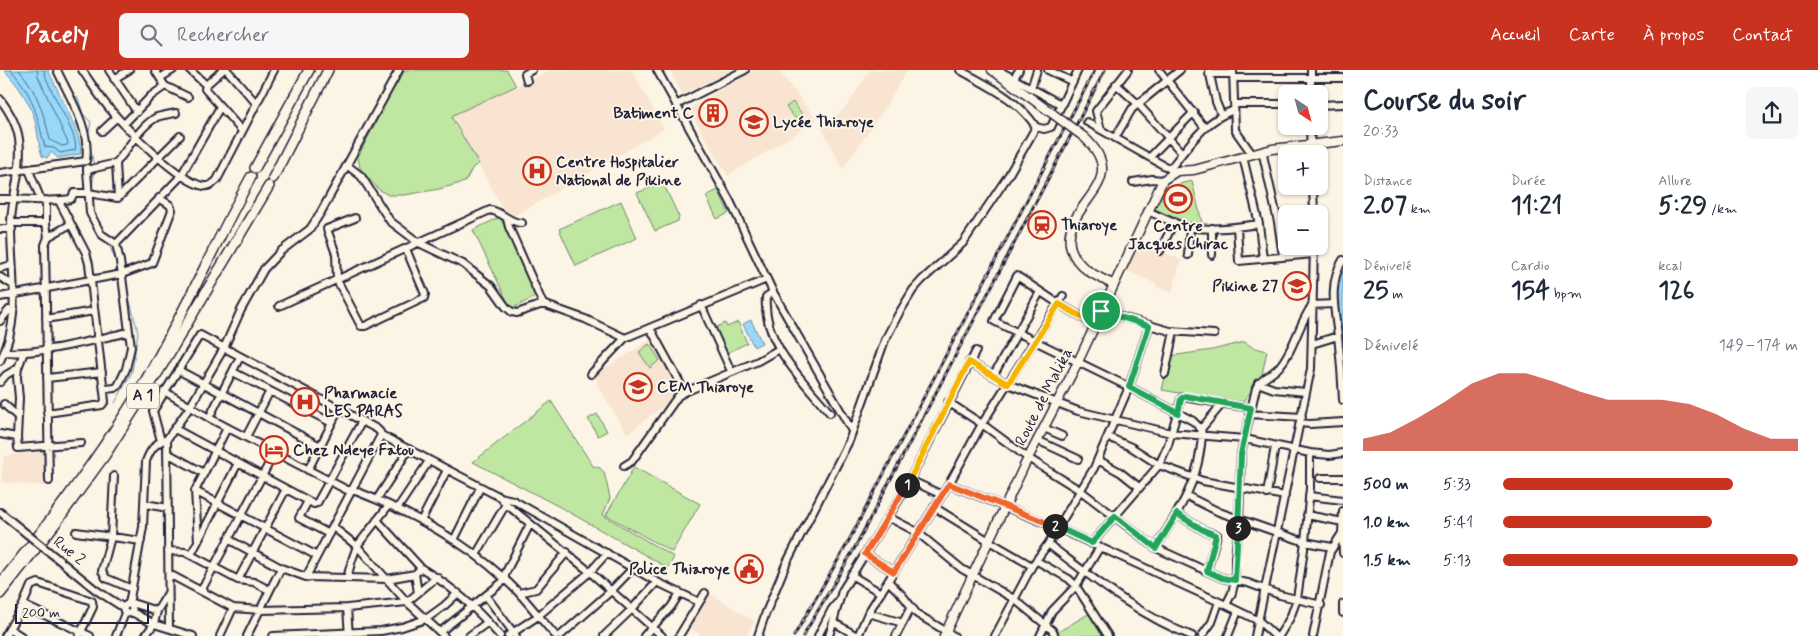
<!DOCTYPE html>
<html lang="fr">
<meta charset="utf-8">
<style>
:root{--surface:#fff;--page:#f6f6f7;--text:#1f2937;--muted:#747a83;--accent:#c8321e}
body{margin:0;font-family:Mynerve,sans-serif;background:var(--page);color:var(--text);height:100vh;display:flex;flex-direction:column;font-size:19px;white-space:nowrap}
*{box-sizing:border-box;margin:0}
p{font-size:16px;color:var(--muted)}
.icon{flex:none;width:28px;height:28px;fill:none;stroke:currentColor;stroke-width:2;stroke-linecap:round;stroke-linejoin:round}
.map{position:relative;flex:1;overflow:hidden}
.panel{display:flex;flex-direction:column;background:var(--surface);width:475px}
.panel>*{flex:none}
.needle{width:32px;rotate:144deg}
.tools{position:absolute;left:1278px;top:15px;display:grid;gap:10px}
.tools a{display:grid;place-items:center;width:50px;height:50px;border-radius:8px;background:var(--surface);box-shadow:0 1px 4px #0004;font-size:25px}
.scale{position:absolute;left:15px;bottom:12px;width:134px;box-sizing:border-box;padding-left:5px;border:2px solid #22223b;border-top:0;font-size:14px;line-height:18px;white-space:nowrap;color:#22223b;-webkit-text-stroke:4px #fcf5e5;paint-order:stroke}
.pin{position:absolute;display:grid;place-items:center;width:42px;height:42px;color:#fff;margin:-21px;border:2px solid #fff;border-radius:50%;box-shadow:0 1px 5px #0007}
.km{position:absolute;width:25px;height:25px;margin:-12px;border-radius:50%;background:#222;color:#fff;font-size:14px;line-height:25px;text-align:center}
.round{display:grid;place-items:center;flex:none;width:52px;height:52px;border-radius:8px;background:var(--page)}
.overview{display:flex;align-items:center;justify-content:space-between;height:85px;padding:0 20px}
h1{font-size:28px;font-weight:700;line-height:38px}
.stats{display:grid;grid-template-columns:repeat(3,1fr);gap:8px;height:85px;padding:5px 20px}
.stats div{display:grid;align-content:center}
.stats b{font-size:25px;font-weight:700}
.stats small{font-size:14px;font-weight:400}
.stats p{font-size:14px}
.chart{height:140px;padding:10px 20px}
.chart p{display:flex;justify-content:space-between}
.chart svg{width:100%;height:90px;margin-top:5px;fill:var(--accent);opacity:.7}
ul{padding:0 20px;list-style:none;font-size:16px}
li{display:grid;grid-template-columns:80px 60px 1fr;align-items:center;height:38px}
li i{height:12px;border-radius:6px;background:var(--accent)}
header{display:flex;align-items:center;gap:30px;box-sizing:border-box;height:70px;padding:0 25px;background:var(--accent);color:#fff}
header strong{font-size:24px}
nav{display:flex;gap:28px;margin-inline-start:auto;font-size:18px}
.search{width:350px;height:45px;background:var(--page);display:flex;align-items:center;gap:12px;box-sizing:border-box;padding:0 18px;border-radius:8px;color:var(--muted);font-size:19px}
main{display:flex;flex:1;min-height:0}
.map>svg:first-child{display:block}
.built{fill:#f8e4d0}
.green{fill:#bfe7a2;stroke:#70846e}
.water{fill:#98d8f9;stroke:#698fad}
.lines{fill:none;stroke-linecap:round;stroke-linejoin:round}
.shore{stroke:#516b87;stroke-width:1}
.stream{stroke:#698fad;stroke-width:1}
.minor-casing{stroke:#22223b;stroke-width:10}
.major-casing{stroke:#22223b;stroke-width:11}
.highway-casing{stroke:#22223b;stroke-width:12}
.minor{stroke:#fcf5e5;stroke-width:6}
.major{stroke:#fcf5e5;stroke-width:8}
.highway{stroke:#fcf5e5;stroke-width:9}
.rail-casing{stroke:#22223b;stroke-width:3}
.rail{stroke:#fcf5e5;stroke-width:1;stroke-dasharray:4;stroke-linecap:butt}
.minor-bridge-casing{stroke:#22223b;stroke-width:10;stroke-linecap:butt}
.major-bridge-casing{stroke:#22223b;stroke-width:11;stroke-linecap:butt}
.minor-bridge{stroke:#fcf5e5;stroke-width:6}
.major-bridge{stroke:#fcf5e5;stroke-width:8}
.split-1-casing{stroke:#fff;stroke-width:10}
.split-2-casing{stroke:#fff;stroke-width:10}
.split-3-casing{stroke:#fff;stroke-width:10}
.split-4-casing{stroke:#fff;stroke-width:10}
.split-1{stroke:#f5b400;stroke-width:6}
.split-2{stroke:#f0652b;stroke-width:6}
.split-3{stroke:#22a559;stroke-width:6}
.split-4{stroke:#22a559;stroke-width:6}
.labels{text-anchor:middle;dominant-baseline:central;stroke-width:4;stroke-linejoin:round;paint-order:stroke}
.shield{fill:#fcf5e5;stroke:#63616e;stroke-width:1}
.shield-label{font-size:15px;font-weight:bold;fill:#22223b}
.poi-label{font-size:16px;font-weight:bold;fill:#22223b;stroke:#fcf5e5;text-anchor:start}
.street-label{font-size:16px;fill:#22223b;stroke:#fcf5e5}
</style>
<header>
<strong>Pacely</strong>
<div class="search"><svg class="icon" aria-label="search" viewBox="0 0 24 24"><circle cx="10" cy="10" r="6"/><path d="M15 15l6 6"/></svg>Rechercher</div>
<nav><a>Accueil</a><a>Carte</a><a>À propos</a><a>Contact</a></nav>
</header>
<main>
<div class="map">
<svg width="1343" height="566" viewBox="0 0 1343 566">
<rect width="100%" height="100%" fill="#fcf5e5"/>
<filter id="ink" filterUnits="userSpaceOnUse"><feTurbulence type="fractalNoise" baseFrequency=".02" numOctaves="2"/><feDisplacementMap in="SourceGraphic" scale="10" xChannelSelector="R" yChannelSelector="G"/><feConvolveMatrix kernelMatrix="1 2 1 2 8 2 1 2 1" color-interpolation-filters="sRGB"/></filter>
<g filter="url(#ink)">
<!-- built -->
<path class="built" d="M552,0H632L664,59L509,149L452,47L453,45Z
M670,0H734L682,24Z
M754,0H778L817,50L728,106L688,39Z
M870,0H907L886,36L843,99L822,58L846,37Z
M1139,171L1181,190L1172,222L1158,218L1156,214L1125,200Z
M652,269L681,322L627,364L596,313L598,311L594,305Z
M44,382V416L1,412L4,386Z
M706,521L754,551L747,566H702L687,555Z"/>
<!-- green -->
<path class="green" d="M405,0H507L516,16L453,45L452,48L479,94L473,97L465,112L439,119L405,125H388L378,119L360,98L358,87L388,28Z
M793,32L802,44L796,49L786,37Z
M1192,111L1202,153H1184L1154,141L1166,117Z
M661,113L664,115L679,147L678,151L655,161L637,123Z
M718,120L729,143L717,149L706,126Z
M621,131L637,168L576,196L559,159Z
M500,147L537,226L511,239L473,160Z
M738,252L747,273L727,283L715,258L725,253L727,257Z
M1245,272L1252,277L1267,281L1261,309L1241,334L1162,320L1170,286L1212,280Z
M649,274L660,290L650,298L639,282Z
M551,331L593,396L600,398L604,402L610,428L603,445L674,487L668,498L558,436L473,392Z
M597,344L607,361L598,366L588,349Z
M634,397L700,434L672,482L606,445Z
M1090,543L1103,566H1056V563Z"/>
<!-- water -->
<path class="water" d="M4,0H48C54,14 86,72 80,84L58,88L51,82L47,88L42,86C39,76 38,65 36,55C31,33 19,16 4,0Z
M1343,194V293L1336,224L1337,212Z
M751,250L762,273L754,277L743,254Z"/>
<g class="lines">
<!-- shore -->
<path class="shore" d="M11,0C35,27 36,44 45,77L54,78L60,83L75,80C81,67 46,18 44,0
M19,0C37,20 44,44 50,70L62,76L67,75L68,73L38,6L37,0"/>
<!-- stream -->
<path class="stream" d="M67,13L73,25L78,28L83,44L91,52L88,67L94,96
M92,120L94,102
M108,172L117,194
M115,333L132,302L138,262L127,220"/>
<defs>
<path id="minor" d="M82,0C91,13 99,26 109,38C125,57 180,113 204,116C209,117 213,114 217,110L274,0
M109,0L137,42
M155,0L165,16
M190,0L206,15
M223,0L206,15L205,19L242,61
M227,0L256,33
M657,0L730,131L773,222L852,361
M998,0L1062,35
M1048,0L1073,12
M1159,0L1205,58
M1209,0L1216,32L1221,44
M1233,0L1235,60L1252,84
M1209,4H1233
M160,8L173,0
M1014,8L1019,0
M1234,8H1343
M114,9L129,0
M527,11L525,4L532,0
M1116,14L1138,34L1182,83
M1031,18L1037,0
M1311,24V0
M0,29C9,41 17,54 19,69C23,97 12,125 11,152C10,198 23,248 0,291
M1234,34H1286
M676,35L745,0
M1319,35L1343,34
M1087,52L1170,99L1172,103
M124,54L151,26L165,16L188,27
M1310,56L1311,84
M1036,57L1044,59L1051,57L1078,0
M1101,60L1096,41L1128,0
M102,61L117,47
M1115,68L1132,39L1180,0
M1263,85L1278,152L1283,186
M1150,87L1194,42
M1244,91L1259,154L1263,189
M348,96L361,106L390,151L419,173L463,194L491,216L506,237L512,242L517,243L543,234L585,249L625,268
M87,98V100L91,99L116,93
M1170,99C1189,75 1205,50 1234,40
M29,100L41,130
M87,100L90,143L101,164L116,174
M0,103L86,91C91,59 70,28 57,0
M1133,112L1152,109L1163,110
M1313,116L1314,144
M118,128L116,93C128,79 140,56 157,47C163,45 170,44 176,43
M0,129C23,128 48,133 71,129L74,123H88L118,128L180,66
M46,130V153L48,167L45,175L49,411
M1148,141C1161,147 1174,154 1188,157C1210,161 1236,157 1259,154
M355,148L327,159L336,184L337,210L361,256H365L424,228L425,224L406,179
M507,149L509,157L543,234
M11,153H46
M1237,157L1239,191L1313,184
M0,159H12
M48,167L71,154
M1160,181L1174,152
M1188,185L1190,157
M1212,185V158
M1343,190C1326,216 1337,248 1339,276C1341,294 1342,312 1343,330
M0,198L12,195
M0,207L13,215
M773,222L766,227C762,273 803,310 830,343
M0,227L122,204L152,193L172,140L170,135L159,128
M701,235L731,301
M1312,235L1334,234
M279,236L490,140C503,142 509,153 522,153
M1101,241L1170,261L1214,264
M46,249L94,241
M0,251L9,240L14,238
M1096,255L1059,234L1017,206L994,251L1129,317L1193,351L1201,359
M650,258L685,322
M1312,274L1338,266
M4,282C42,285 91,270 129,262
M24,282L18,298L17,307L19,328L17,367L18,378L81,373
M969,292L1008,314L1078,341L1171,363L1245,369L1310,383L1329,385L1343,383
M178,300L320,376
M233,302L332,353
M591,304L625,268L767,209
M1165,304L1174,261
M993,306L1040,222
M47,308L102,302
M0,312L6,305L18,298
M1258,313L1274,319L1306,322
M105,319L115,318L118,316L126,299L131,277L120,191L116,174L181,106L220,37
M164,321L209,348L347,420H353C413,443 473,475 518,522C531,536 543,552 556,566
M948,332L982,354L1028,388L1081,421L1156,478L1222,508L1248,513L1280,525L1321,535
M4,334L17,346
M47,343L102,335L105,331L89,194L86,183L59,131
M1249,344L1302,347
M209,348L240,287
M1300,353L1310,354L1343,352
M1044,358L1062,366
M175,359L314,434L317,433L362,351
M0,364L17,367
M246,367L270,321
M1108,367L1131,377L1159,395L1203,411L1285,426
M1037,370L1078,389
M161,371L153,341L200,265L377,359L380,362L381,365L500,427L506,434L590,502L662,566
M167,383L204,403
M1098,390L1120,402L1139,417
M624,396L632,391L678,326L685,322L758,291L779,279
M308,400L339,339
M114,406L111,467L102,501L106,508L132,519
M1320,408H1343
M910,410L942,425
M949,414L1058,458L1226,535L1259,551L1275,566
M195,421L317,486
M1267,424L1275,376
M1187,426L1219,442L1305,472L1332,477
M1309,426L1343,430
M500,427L513,430L657,512L699,532
M377,429L409,379
M308,431L299,448L329,464
M145,434L168,438
M934,437L989,471L1032,496
M397,439L429,391
M1343,441L1342,463L1343,483
M0,442L27,464
M1177,444L1203,460L1217,465L1207,501
M1307,445L1343,452
M888,447L917,462L962,499L1014,529L1052,560L1055,566
M421,451L447,400
M333,457L357,476L407,532L444,566
M76,462L141,471
M228,469L281,498L306,507L387,509L415,504L421,498L377,450
M454,470L480,418
M198,471L195,421L227,358
M1092,473L1159,395L1168,375L1181,329L1183,327L1251,338
M1048,474C1093,508 1139,546 1192,566
M1156,478C1175,445 1194,421 1200,382C1201,374 1203,367 1201,359L1222,334
M48,481L96,520L124,538
M168,481L185,482L238,510L254,512L269,520
M865,484L894,502
M191,485L238,393
M476,485L506,434
M1037,491L1069,509L1076,516L1108,566
M421,498C453,517 476,538 500,566
M169,504L233,538L261,540L347,538L407,532L437,507
M415,504L418,523
M851,505L881,523
M306,507L381,365
M347,508L352,490L357,476L389,435
M238,510L286,419
M888,511L903,526L917,544L954,566
M201,521L275,382
M519,523L536,519L567,482
M486,526L516,566
M129,532L157,541L168,523
M129,534L143,457L146,391C150,381 154,374 164,370
M1343,534V543
M123.5 539a4.5 4.5 0 1 1 9 0a4.5 4.5 0 1 1-9 0Z
M23,535L90,566
M1226,535L1232,523L1235,510V487L1239,452L1241,384L1256,318C1260,309 1272,305 1279,297C1294,280 1298,256 1311,237
M347,538L349,566
M132,542L154,554L193,566
M868,543L903,553
M833,552L857,566
M169,558L167,369L190,337L224,278L241,240L264,199L281,181L310,159L321,142L399,0
M10,559L21,566
M440,562L505,510V504L530,454
M5,566L23,535L31,516L38,513L92,531L93,537L79,566
M116,566L125,543
M145,566L154,554L157,541
M220,566L233,538
M247,566L281,498
M273,566L381,561L402,557L426,549L444,536L458,523
M469,566L488,552
M508,566L538,546L590,502L607,483
M560,566L611,521L633,498
M604,566L631,540L657,512
M644,566L671,537L680,523
M679,566L705,523
M758,566L765,545L786,494L849,371L885,270L898,245L913,220L922,210L963,173L1008,106L1036,57C1018,29 988,16 960,0
M818,566L832,539L836,534
M829,566L842,521L903,423L976,281
M858,566L868,543L949,414L982,354L1063,226
M896,566L911,537
M995,566L1032,496L1048,474L1094,398L1129,317L1149,256
M1040,566L1052,541L1076,516L1100,477
M1202,566L1212,552L1219,532
M1228,566L1238,541
M1255,566L1311,299L1314,176
M1279,566L1290,548L1297,529L1305,472L1310,418V383
M1313,566L1330,482L1342,463"/>
<path id="major" d="M992,0L1053,44
M1084,67C1136,115 1058,134 1071,179C1074,187 1080,195 1087,200C1095,206 1105,210 1114,215
M944,566L1024,396L1077,294L1163,110L1177,101L1194,100L1272,79L1343,71"/>
<path id="highway" d="M255,98L309,0
M273,108L328,0
M0,514C52,450 102,384 144,313C183,246 214,175 251,107
M0,524L55,454L105,385L160,299L269,116"/>
</defs>
<!-- minor casing -->
<use href="#minor" class="minor-casing"/>
<!-- major casing -->
<use href="#major" class="major-casing"/>
<!-- highway casing -->
<use href="#highway" class="highway-casing"/>
<!-- minor -->
<use href="#minor" class="minor"/>
<!-- major -->
<use href="#major" class="major"/>
<!-- highway -->
<use href="#highway" class="highway"/>
<defs>
<path id="rail" d="M794,566L846,476L1095,0
M803,566L853,481L1105,0"/>
</defs>
<!-- rail casing -->
<use href="#rail" class="rail-casing"/>
<!-- rail -->
<use href="#rail" class="rail"/>
<defs>
<path id="minor-bridge" d="M27,464L48,481"/>
<path id="major-bridge" d="M1053,44L1084,67"/>
</defs>
<!-- minor-bridge casing -->
<use href="#minor-bridge" class="minor-bridge-casing"/>
<!-- major-bridge casing -->
<use href="#major-bridge" class="major-bridge-casing"/>
<!-- minor-bridge -->
<use href="#minor-bridge" class="minor-bridge"/>
<!-- major-bridge -->
<use href="#major-bridge" class="major-bridge"/>
</g>
</g>
<g class="lines" filter="url(#ink)">
<defs>
<path id="split-1" d="M907,415L969,292L1008,314L1059,234L1096,255L1101,241"/>
<path id="split-2" d="M907,415L865,484L894,502L949,414L1055,456"/>
<path id="split-3" d="M1055,456L1092,473L1115,446L1156,478L1177,444L1203,460L1216,465L1207,501L1222,508L1235,510L1238,458"/>
<path id="split-4" d="M1101,241L1149,256L1129,317L1178,343L1181,329L1185,326L1251,338L1241,384L1238,458"/>
</defs>
<!-- split-1 casing -->
<use href="#split-1" class="split-1-casing"/>
<!-- split-2 casing -->
<use href="#split-2" class="split-2-casing"/>
<!-- split-3 casing -->
<use href="#split-3" class="split-3-casing"/>
<!-- split-4 casing -->
<use href="#split-4" class="split-4-casing"/>
<!-- split-1 -->
<use href="#split-1" class="split-1"/>
<!-- split-2 -->
<use href="#split-2" class="split-2"/>
<!-- split-3 -->
<use href="#split-3" class="split-3"/>
<!-- split-4 -->
<use href="#split-4" class="split-4"/>
</g>
<!-- icons -->
<defs>
<symbol id="building-ring" viewBox="-11 -11 22 22"><circle r="9.5" fill="#fcf5e5" stroke="#c8321e" stroke-width="1.5"/><path d="M-4-6H4V6H1V3H-1V6H-4ZM-2.5-4.3h1.7v1.8h-1.7ZM.8-4.3h1.7v1.8H.8ZM-2.5-1h1.7V.8h-1.7ZM.8-1h1.7V.8H.8Z" fill="#c8321e"/></symbol>
<symbol id="school-ring" viewBox="-11 -11 22 22"><circle r="9.5" fill="#fcf5e5" stroke="#c8321e" stroke-width="1.5"/><path d="M0-5L7-2L0 1L-7-2ZM-4 1L0 2.5L4 1V4Q0 6-4 4Z" fill="#c8321e"/></symbol>
<symbol id="hospital-ring" viewBox="-11 -11 22 22"><circle r="9.5" fill="#fcf5e5" stroke="#c8321e" stroke-width="1.5"/><path d="M-5-5h3v3.5h4V-5h3V5h-3V1.5h-4V5h-3Z" fill="#c8321e"/></symbol>
<symbol id="stadium-ring" viewBox="-11 -11 22 22"><circle r="9.5" fill="#fcf5e5" stroke="#c8321e" stroke-width="1.5"/><path d="M0-5a6.5 5 0 1 0 0 10a6.5 5 0 1 0 0-10ZM-3.5-1.8h7v3.6h-7Z" fill="#c8321e"/></symbol>
<symbol id="station-ring" viewBox="-11 -11 22 22"><circle r="9.5" fill="#fcf5e5" stroke="#c8321e" stroke-width="1.5"/><path d="M-3-6H3Q5-6 5-4V2Q5 4 3 4L4.5 6H3L1.5 4h-3L-3 6H-4.5L-3 4Q-5 4-5 2V-4Q-5-6-3-6ZM-3.5-4v3h7v-3ZM-3.5 1v1.5H-2V1ZM2 1v1.5H3.5V1Z" fill="#c8321e"/></symbol>
<symbol id="hotel-ring" viewBox="-11 -11 22 22"><circle r="9.5" fill="#fcf5e5" stroke="#c8321e" stroke-width="1.5"/><path d="M-6-4.5h1.5V1H6V5H4.5V3h-9V5H-6ZM-4 0a1.8 1.8 0 1 1 3.6 0ZM.5 0V-2.5h3Q6-2.5 6 0Z" fill="#c8321e"/></symbol>
<symbol id="civic-ring" viewBox="-11 -11 22 22"><circle r="9.5" fill="#fcf5e5" stroke="#c8321e" stroke-width="1.5"/><path d="M-.6-6.5H3V-4.5H.6V-3L4-1V1h2V6H-6V1h2V-1L-.6-3ZM-1.2 2.5V6h2.4V2.5Z" fill="#c8321e"/></symbol>
</defs>
<g fill-rule="evenodd">
<use href="#building-ring" x="697" y="27" width="32" height="32"/>
<use href="#school-ring" x="738" y="36" width="32" height="32"/>
<use href="#hospital-ring" x="521" y="85" width="32" height="32"/>
<use href="#stadium-ring" x="1162" y="113" width="32" height="32"/>
<use href="#station-ring" x="1026" y="139" width="32" height="32"/>
<use href="#school-ring" x="1281" y="200" width="32" height="32"/>
<use href="#school-ring" x="622" y="301" width="32" height="32"/>
<use href="#hospital-ring" x="289" y="316" width="32" height="32"/>
<use href="#hotel-ring" x="258" y="364" width="32" height="32"/>
<use href="#civic-ring" x="733" y="483" width="32" height="32"/>
</g>
<g class="labels">
<!-- shield labels -->
<rect class="shield" x="127" y="313.5" width="32" height="25" rx="4"/>
<g class="shield-label">
<text x="143" y="326">A 1</text>
</g>
<!-- poi labels -->
<g class="poi-label">
<text x="694" y="43" text-anchor="end">Batiment C</text>
<text x="773" y="52">Lycée Thiaroye</text>
<text x="556" y="92">Centre Hospitalier<tspan x="556" dy="18">National de Pikine</tspan></text>
<text x="1061" y="155">Thiaroye</text>
<text x="1178" y="156" text-anchor="middle">Centre<tspan x="1178" dy="18">Jacques Chirac</tspan></text>
<text x="1278" y="216" text-anchor="end">Pikine 27</text>
<text x="657" y="317">CEM Thiaroye</text>
<text x="324" y="323">Pharmacie<tspan x="324" dy="18">LES PARAS</tspan></text>
<text x="293" y="380">Chez Ndeye Fatou</text>
<text x="730" y="499" text-anchor="end">Police Thiaroye</text>
</g>
<!-- street labels -->
<g class="street-label">
<text transform="translate(1044 327) rotate(-63)">Route de Malika</text>
<text transform="translate(69 481) rotate(39)">Rue 2</text>
</g>
</g>
</svg>
<div class="tools">
<a><svg class="needle" viewBox="-14 -14 28 28"><path d="M0-13l5 13h-10z" fill="#e53935"/><path d="M0 13l5-13h-10z" fill="#747a83"/></svg></a>
<a>+</a>
<a>−</a>
</div>
<div class="scale">200 m</div>
<div class="pin" style="left:1101px;top:241px;background:#1e9e55"><svg class="icon" aria-label="arrive" viewBox="0 0 24 24"><path d="M6 21V4h12l-3 4 3 4H6"/></svg></div>
<b class="km" style="left:907px;top:415px">1</b>
<b class="km" style="left:1055px;top:456px">2</b>
<b class="km" style="left:1238px;top:458px">3</b>
</div>
<section class="panel">
<div class="overview"><div><h1>Course du soir</h1><p>20:33</p></div><a class="round"><svg class="icon" aria-label="share" viewBox="0 0 24 24"><path d="M12 15V3M7 8l5-5 5 5M5 13v7h14v-7"/></svg></a></div>
<div class="stats">
<div><p>Distance</p><b>2.07<small> km</small></b></div>
<div><p>Durée</p><b>11:21</b></div>
<div><p>Allure</p><b>5:29<small> /km</small></b></div>
</div>
<div class="stats">
<div><p>Dénivelé</p><b>25<small> m</small></b></div>
<div><p>Cardio</p><b>154<small> bpm</small></b></div>
<div><p>kcal</p><b>126</b></div>
</div>
<div class="chart"><p><span>Dénivelé</span>149–174 m</p>
<svg viewBox="0 0 160 44" preserveAspectRatio="none"><path d="M0 44V38L10 35L20 28L30 20L40 11L50 6L60 6L70 10L80 15L90 19L100 19L110 19L120 21L130 26L140 33L150 38L160 38V44z"/></svg>
</div>
<ul>
<li><b>500 m</b>5:33<i style="width:78%"></i></li>
<li><b>1.0 km</b>5:41<i style="width:71%"></i></li>
<li><b>1.5 km</b>5:13<i style="width:100%"></i></li>
</ul>
</section>
</main>
